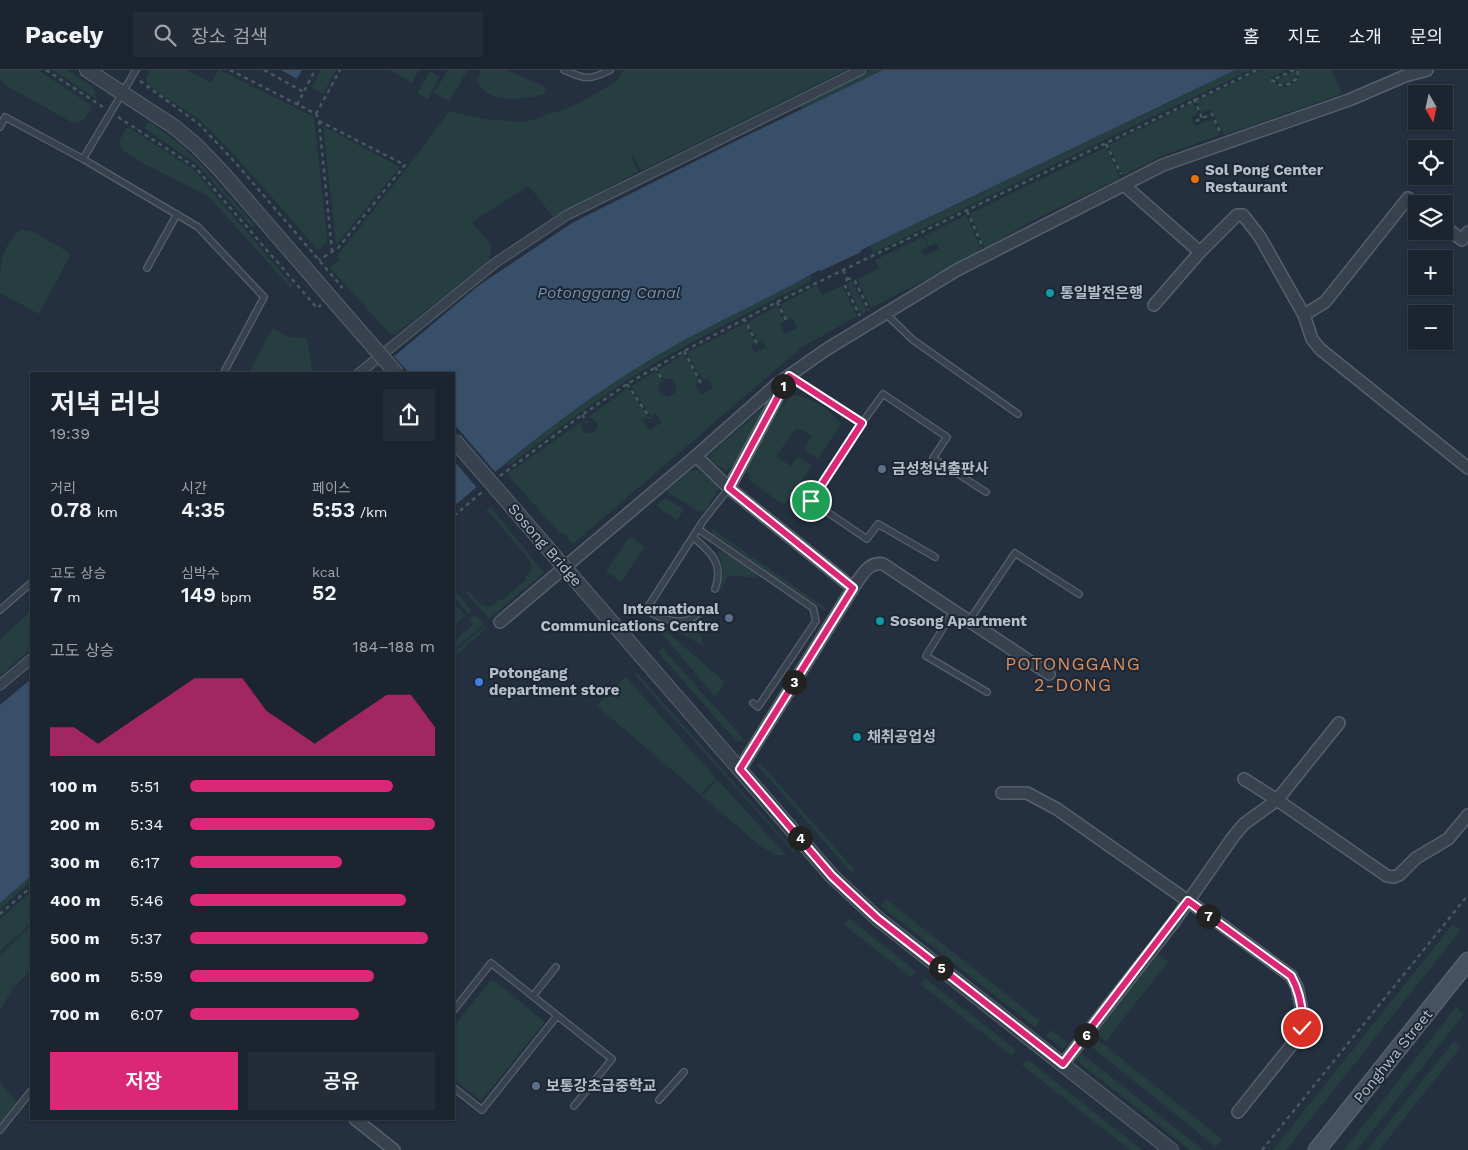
<!DOCTYPE html>
<html lang="ko">
<meta charset="utf-8">
<style>
:root{--surface:#1b242f;--page:#242c37;--text:#f1f3f6;--muted:#a0a4aa;--line:#39414b;--accent:#db2777}
body{margin:0;font-family:"Work Sans","Noto Sans KR",sans-serif;background:var(--page);color:var(--text);height:100vh;display:flex;flex-direction:column;font-size:19px;white-space:nowrap}
*{box-sizing:border-box;margin:0}
p{font-size:16px;color:var(--muted)}
.icon{flex:none;width:28px;height:28px;fill:none;stroke:currentColor;stroke-width:2;stroke-linecap:round;stroke-linejoin:round}
.map{position:relative;flex:1;overflow:hidden}
.sheet{position:absolute;left:30px;top:302px;width:425px;height:748px;display:flex;flex-direction:column;background:var(--surface);border-radius:0px;box-shadow:0 1px 4px #0004,0 0 0 1px var(--line)}
.sheet>*{flex:none}
.needle{width:32px;rotate:171deg}
.buttons{position:absolute;left:1408px;top:15px;display:grid;gap:10px}
.buttons a{display:grid;place-items:center;width:45px;height:45px;border-radius:0px;background:var(--surface);box-shadow:0 1px 4px #0004,0 0 0 1px var(--line);font-size:25px}
.pin{position:absolute;display:grid;place-items:center;width:42px;height:42px;color:#fff;margin:-21px;border:2px solid #fff;border-radius:50%;box-shadow:0 1px 5px #0007}
.km{position:absolute;width:25px;height:25px;margin:-12px;border-radius:50%;background:#222;color:#fff;font-size:14px;line-height:25px;text-align:center}
.round{display:grid;place-items:center;flex:none;width:52px;height:52px;border-radius:0px;background:var(--page)}
.head{display:flex;align-items:center;justify-content:space-between;height:85px;padding:0 20px}
h1{font-size:28px;font-weight:600;line-height:38px}
.metrics{display:grid;grid-template-columns:repeat(3,1fr);gap:8px;height:85px;padding:5px 20px}
.metrics div{display:grid;align-content:center}
.metrics b{font-size:21px;font-weight:600}
.metrics small{font-size:14px;font-weight:400}
.metrics p{font-size:14px}
.chart{height:140px;padding:10px 20px}
.chart p{display:flex;justify-content:space-between}
.chart svg{width:100%;height:90px;margin-top:5px;fill:var(--accent);opacity:.7}
.action{display:flex;gap:10px;margin-top:auto;padding:10px 20px}
.action a{flex:1;height:58px;border-radius:0px;background:var(--accent);color:#fff;font-size:20px;font-weight:600;line-height:58px;text-align:center}
.action a+a{background:var(--page);color:var(--text)}
ul{padding:0 20px;list-style:none;font-size:16px}
li{display:grid;grid-template-columns:80px 60px 1fr;align-items:center;height:38px}
li i{height:12px;border-radius:6px;background:var(--accent)}
header{display:flex;align-items:center;gap:30px;box-sizing:border-box;height:70px;padding:0 25px;background:var(--surface);border-bottom:1px solid var(--line)}
header strong{font-size:24px}
nav{display:flex;gap:28px;margin-inline-start:auto;font-size:18px}
.search{width:350px;height:45px;background:var(--page);display:flex;align-items:center;gap:12px;box-sizing:border-box;padding:0 18px;border-radius:0px;color:var(--muted);font-size:19px}
.map>svg:first-child{display:block}
.green{fill:#263e40}
.water{fill:#384f69}
.pier{fill:#24303f}
.lines{fill:none;stroke-linecap:round;stroke-linejoin:round}
.service-casing{stroke:#56606d;stroke-width:8}
.pedestrian-casing{stroke:#56606d;stroke-width:11}
.minor-casing{stroke:#56606d;stroke-width:14}
.tertiary-casing{stroke:#56606d;stroke-width:16}
.secondary-casing{stroke:#56606d;stroke-width:19}
.path{stroke:#445b5d;stroke-width:2.5;stroke-dasharray:4 4;stroke-linecap:butt}
.service{stroke:#38424f;stroke-width:5.5}
.pedestrian{stroke:#38424f;stroke-width:9}
.minor{stroke:#38424f;stroke-width:11}
.tertiary{stroke:#38424f;stroke-width:14}
.secondary{stroke:#465162;stroke-width:16}
.tertiary-bridge-casing{stroke:#56606d;stroke-width:16;stroke-linecap:butt}
.tertiary-bridge{stroke:#38424f;stroke-width:14}
.route-casing{stroke:#fff;stroke-width:10}
.route{stroke:#db2777;stroke-width:6}
.food-dot{fill:#e8710a;stroke:#1d2734;stroke-width:2}
.culture-dot{fill:#0f9aa8;stroke:#1d2734;stroke-width:2}
.service-dot{fill:#5c6f8a;stroke:#1d2734;stroke-width:2}
.shop-dot{fill:#3f7fe0;stroke:#1d2734;stroke-width:2}
.labels{text-anchor:middle;dominant-baseline:central;stroke-width:4;stroke-linejoin:round;paint-order:stroke}
.poi-label{font-size:15px;font-weight:bold;fill:#b4bdca;stroke:#1d2734;text-anchor:start}
.street-label{font-size:15px;fill:#b4bdca;stroke:#1d2734}
.water-label{font-size:16px;font-style:italic;fill:#738fae;stroke:#1d2734}
.quarter-label{font-size:18px;letter-spacing:1px;fill:#d88f61;stroke:#1d2734}
</style>
<header>
<strong>Pacely</strong>
<div class="search"><svg class="icon" aria-label="search" viewBox="0 0 24 24"><circle cx="10" cy="10" r="6"/><path d="M15 15l6 6"/></svg>장소 검색</div>
<nav><a>홈</a><a>지도</a><a>소개</a><a>문의</a></nav>
</header>
<div class="map">
<svg width="1468" height="1080" viewBox="0 0 1468 1080">
<rect width="100%" height="100%" fill="#24303f"/>
<!-- green -->
<path class="green" d="M0,0H38L92,36C87,45 84,53 73,53L5,15L0,9Z
M53,0H67L92,16L95,21L96,29Z
M149,0H187L211,13L219,0L314,47L327,167V173L318,180L238,89L200,50L149,16L146,11Z
M321,0H336L323,24L312,18Z
M390,0H419L412,13Z
M448,0H468L449,31L434,23Z
M481,0H507L543,16L546,20L544,24C523,30 487,35 477,10Z
M624,0H846L641,101L633,85L631,86L638,102L553,147L529,116L472,152L492,176L488,192L396,264H390L330,198L339,190L337,186L407,98L449,41L484,49L526,52L576,35L615,12Z
M871,0H883L802,39L800,35Z
M1235,0H1251L1135,55L873,183L870,176Z
M1261,0H1282L1283,2L1270,8C1280,23 1299,17 1299,0H1331L1342,24L1224,65L1211,39L1201,43L1196,31Z
M430,1L440,7L428,29L417,23Z
M1296,1L1295,7L1289,13H1280L1276,10Z
M1193,32L1198,44L1191,47L1195,56L1212,49L1220,65L1164,85L1123,106L1109,75Z
M149,51L181,75L198,91L255,155L252,157L197,94L144,58Z
M323,56L400,97L336,175Z
M128,57L193,99L293,216L291,218L208,126L145,94L123,81L120,75V69Z
M1106,77L1120,108L1030,152L985,178L970,144Z
M966,145L982,180L871,238L857,209L879,199L875,190L923,167L928,177L921,180L924,186L939,179L937,173L929,176L924,166Z
M20,160L32,161L71,184L39,244L0,223C0,196 0,178 20,160Z
M810,205L812,210C749,243 684,273 625,312C585,338 547,367 508,396L506,394C566,342 631,298 701,260C736,241 773,224 810,205Z
M852,211L867,241L861,244L847,214Z
M817,215L822,225L842,216L857,246L802,277L573,474L562,462L560,464L509,406L508,403L584,350L581,355L584,362C591,365 596,363 598,356L597,353L592,348H587L628,318L648,347L643,351L650,360L662,352L655,343L651,346L631,316L656,301L662,310L658,316L661,324L669,327L676,322V314L671,309H664L658,300L684,284L700,312L695,315L701,325L713,318L708,308L703,310L687,283L745,253L755,273L751,276L755,283L766,277L762,270L758,272L748,252L777,236L784,251L780,254L785,264L797,258L792,247L787,250L780,235Z
M273,258L287,267L307,268L312,298L316,304H248Z
M793,325C814,328 828,338 841,354L818,389L804,380L811,366L803,360L796,359L776,386L791,396L798,386L812,396L784,435L750,411L746,399L782,335Z
M767,335L768,337L732,396L726,401L710,390L708,386Z
M698,400L718,414L719,418L705,441L700,442L668,423L667,420L691,401Z
M665,428L684,439L677,450L656,436Z
M491,437L544,503L489,549L466,523L468,521L480,534L490,537L500,529L502,530L526,510L525,507L530,502L532,496L527,487L491,444L485,442Z
M712,459L827,539L825,541L712,463Z
M630,466L645,477L621,512L606,501Z
M718,481L727,482L758,503L754,508C747,506 736,506 728,506L720,521L718,520C724,505 725,496 717,482Z
M455,521L472,541L468,544L454,527Z
M454,533L465,546L454,556Z
M31,541V578L0,606V569Z
M702,543L704,544L694,558L702,567L703,576L671,558L688,555Z
M475,544L484,554L454,580V571L474,554L469,549Z
M485,556L487,558L454,587V582Z
M659,557L666,561L725,612L715,627L657,558Z
M662,578L742,667V671H736L658,582Z
M637,603L794,780L796,785L635,605Z
M626,607L716,708L700,724L597,636L605,626Z
M760,693L855,800L852,803L757,695Z
M718,710L786,785H775L759,775L702,726Z
M31,806V811L0,839V833Z
M31,822V853L0,881V849Z
M886,829L1040,951L1035,957L881,836Z
M849,848L916,901L911,907L844,855Z
M1453,854L1461,860L1286,1080H1273Z
M31,856V900L13,918L0,940V885Z
M1157,883L1168,892L1106,971L1095,962Z
M925,908L1016,980L1012,986L920,914Z
M492,909L545,952L481,1031L454,1009V956Z
M1456,937L1464,944L1357,1080H1344Z
M1051,960L1068,973L1063,979L1046,966Z
M1094,967L1222,1069L1216,1077L1088,974Z
M1454,971L1461,977L1379,1080H1367Z
M1081,983L1203,1080H1190L1076,990Z
M1027,989L1142,1080H1130L1022,995Z
M0,1012L17,1032L0,1054Z"/>
<!-- water -->
<path class="water" d="M281,0H302L297,9Z
M883,0H1235L861,180V182L820,201L819,200C763,232 703,257 648,291C578,333 516,384 454,436V304H373L478,216L572,153L748,65Z
M31,609V806L0,833V635Z"/>
<!-- pier -->
<path class="pier" d="M392,284L410,304H378L374,299Z
M454,354L497,404L478,419L454,391Z"/>
<g class="lines">
<defs>
<path id="service" d="M564,0C584,9 589,11 610,0
M0,57L5,47L83,89L198,157L264,227L223,304
M83,89L136,0
M147,198L177,144
M885,243L913,270L1018,344
M789,306L862,353L811,431L867,469L878,454L935,487
M862,353L883,324L947,367L933,388L986,422
M698,459L813,538L816,551L758,637L753,633
M693,467C712,483 724,494 715,519
M0,540L31,513
M954,540L926,586L987,622
M700,541C698,543 694,547 691,549C677,555 658,547 646,540L703,451L729,418
M969,551L1015,483L1079,524
M533,926L556,897
M454,940L491,893L612,989L574,1036
M454,1018L482,1040L557,946
M659,1030L684,1002
M0,1060L31,1021"/>
<path id="pedestrian" d="M358,304L495,193L567,145L861,0
M0,615L31,589"/>
<path id="minor" d="M1125,116L1200,182L1237,145H1243L1260,167L1304,245L1312,269L1320,279L1468,398
M1444,156L1462,170L1468,162
M1154,235L1200,182
M1304,245L1325,232L1408,128L1416,134
M696,386L729,418L853,518
M729,418L787,309
M500,552L696,386L777,314L827,279L957,200L1163,95L1349,30L1405,6L1427,0
M740,699L853,518C861,507 868,491 883,494L1049,604
M1244,709L1277,730L1387,806L1394,807L1399,805L1416,788L1448,769L1468,745
M1002,723H1027L1057,739L1208,845L1291,906L1297,917L1303,945L1302,958L1294,972L1238,1042
M1063,994L1173,853L1233,767L1244,754L1277,730L1339,653
M355,1049L394,1080"/>
<path id="tertiary" d="M87,0L173,56L196,75L222,102L337,235
M636,580L832,806L877,848L1171,1080"/>
<path id="secondary" d="M1317,1080L1468,891"/>
</defs>
<!-- service casing -->
<use href="#service" class="service-casing"/>
<!-- pedestrian casing -->
<use href="#pedestrian" class="pedestrian-casing"/>
<!-- minor casing -->
<use href="#minor" class="minor-casing"/>
<!-- tertiary casing -->
<use href="#tertiary" class="tertiary-casing"/>
<!-- secondary casing -->
<use href="#secondary" class="secondary-casing"/>
<!-- path -->
<path class="path" d="M46,0L103,37
M230,0L316,44L319,51L332,181
M264,0L304,22
M1294,0L1272,10L1280,15L1290,14L1297,8L1298,0
M140,11L199,54L235,92L342,217L340,218
M1194,29L1202,48
M297,35L315,0
M316,44L340,0
M118,47L195,97L317,238L321,235
M319,51L405,95L338,178L319,190
M1196,51L1212,44L1220,62
M1106,74L1121,104
M967,141L982,175
M843,200L847,208L845,216L860,246
M847,208L855,211L869,240
M777,232L787,252
M744,248L757,274
M684,281L701,313
M655,297L663,311
M627,314L650,348
M582,345L587,352
M500,406L582,345L627,314L684,281L777,232L1257,0
M454,446L483,421
M0,844L31,817
M1262,1080L1468,825"/>
<!-- service -->
<use href="#service" class="service"/>
<!-- pedestrian -->
<use href="#pedestrian" class="pedestrian"/>
<!-- minor -->
<use href="#minor" class="minor"/>
<!-- tertiary -->
<use href="#tertiary" class="tertiary"/>
<!-- secondary -->
<use href="#secondary" class="secondary"/>
<defs>
<path id="tertiary-bridge" d="M337,235L397,304
M454,370L636,580"/>
</defs>
<!-- tertiary-bridge casing -->
<use href="#tertiary-bridge" class="tertiary-bridge-casing"/>
<!-- tertiary-bridge -->
<use href="#tertiary-bridge" class="tertiary-bridge"/>
</g>
<g class="lines">
<defs>
<path id="route" d="M811,431L862,353L789,306L729,418L853,518L740,699L832,806L849,822L877,848L1063,994L1188,831L1291,906C1300,922 1303,940 1302,958"/>
</defs>
<!-- route casing -->
<use href="#route" class="route-casing"/>
<!-- route -->
<use href="#route" class="route"/>
</g>
<!-- markers -->
<circle class="food-dot" cx="1195" cy="109" r="5"/>
<g class="culture-dot">
<circle cx="1050" cy="223" r="5"/>
<circle cx="880" cy="551" r="5"/>
<circle cx="857" cy="667" r="5"/>
</g>
<g class="service-dot">
<circle cx="882" cy="399" r="5"/>
<circle cx="729" cy="548" r="5"/>
<circle cx="536" cy="1016" r="5"/>
</g>
<circle class="shop-dot" cx="479" cy="612" r="5"/>
<g class="labels">
<!-- poi labels -->
<g class="poi-label">
<text x="1205" y="100">Sol Pong Center<tspan x="1205" dy="17">Restaurant</tspan></text>
<text x="1060" y="223">통일발전은행</text>
<text x="892" y="399">금성청년출판사</text>
<text x="719" y="539" text-anchor="end">International<tspan x="719" dy="17">Communications Centre</tspan></text>
<text x="890" y="551">Sosong Apartment</text>
<text x="489" y="603">Potongang<tspan x="489" dy="17">department store</tspan></text>
<text x="867" y="667">채취공업성</text>
<text x="546" y="1016">보통강초급중학교</text>
</g>
<!-- street labels -->
<g class="street-label">
<text transform="translate(545 475) rotate(49)">Sosong Bridge</text>
<text transform="translate(1393 986) rotate(-51)">Ponghwa Street</text>
</g>
<!-- water labels -->
<g class="water-label">
<text x="609" y="222">Potonggang Canal</text>
</g>
<!-- quarter labels -->
<g class="quarter-label">
<text x="1073" y="593">POTONGGANG<tspan x="1073" dy="21">2-DONG</tspan></text>
</g>
</g>
</svg>
<div class="buttons">
<a><svg class="needle" viewBox="-14 -14 28 28"><path d="M0-13l5 13h-10z" fill="#e53935"/><path d="M0 13l5-13h-10z" fill="#a0a4aa"/></svg></a>
<a><svg class="icon" aria-label="locate" viewBox="0 0 24 24"><circle cx="12" cy="12" r="6"/><path d="M12 2v4M12 18v4M2 12h4M18 12h4"/></svg></a>
<a><svg class="icon" aria-label="layers" viewBox="0 0 24 24"><path d="M12 4l9 5-9 5-9-5zM3 14l9 5 9-5"/></svg></a>
<a>+</a>
<a>−</a>
</div>
<div class="pin" style="left:811px;top:431px;background:#1e9e55"><svg class="icon" aria-label="arrive" viewBox="0 0 24 24"><path d="M6 21V4h12l-3 4 3 4H6"/></svg></div>
<div class="pin" style="left:1302px;top:958px;background:#d93025"><svg class="icon" aria-label="check" viewBox="0 0 24 24"><path d="M5 12l5 5 9-10"/></svg></div>
<b class="km" style="left:783px;top:316px">1</b>
<b class="km" style="left:794px;top:612px">3</b>
<b class="km" style="left:800px;top:768px">4</b>
<b class="km" style="left:941px;top:898px">5</b>
<b class="km" style="left:1086px;top:965px">6</b>
<b class="km" style="left:1208px;top:846px">7</b>
<section class="sheet">
<div class="head"><div><h1>저녁 러닝</h1><p>19:39</p></div><a class="round"><svg class="icon" aria-label="share" viewBox="0 0 24 24"><path d="M12 15V3M7 8l5-5 5 5M5 13v7h14v-7"/></svg></a></div>
<div class="metrics">
<div><p>거리</p><b>0.78<small> km</small></b></div>
<div><p>시간</p><b>4:35</b></div>
<div><p>페이스</p><b>5:53<small> /km</small></b></div>
</div>
<div class="metrics">
<div><p>고도 상승</p><b>7<small> m</small></b></div>
<div><p>심박수</p><b>149<small> bpm</small></b></div>
<div><p>kcal</p><b>52</b></div>
</div>
<div class="chart"><p><span>고도 상승</span>184–188 m</p>
<svg viewBox="0 0 160 44" preserveAspectRatio="none"><path d="M0 44V30L10 30L20 38L30 30L40 22L50 14L60 6L70 6L80 6L90 22L100 30L110 38L120 30L130 22L140 14L150 14L160 30V44z"/></svg>
</div>
<ul>
<li><b>100 m</b>5:51<i style="width:83%"></i></li>
<li><b>200 m</b>5:34<i style="width:100%"></i></li>
<li><b>300 m</b>6:17<i style="width:62%"></i></li>
<li><b>400 m</b>5:46<i style="width:88%"></i></li>
<li><b>500 m</b>5:37<i style="width:97%"></i></li>
<li><b>600 m</b>5:59<i style="width:75%"></i></li>
<li><b>700 m</b>6:07<i style="width:69%"></i></li>
</ul>
<div class="action"><a>저장</a><a>공유</a></div>
</section>
</div>
